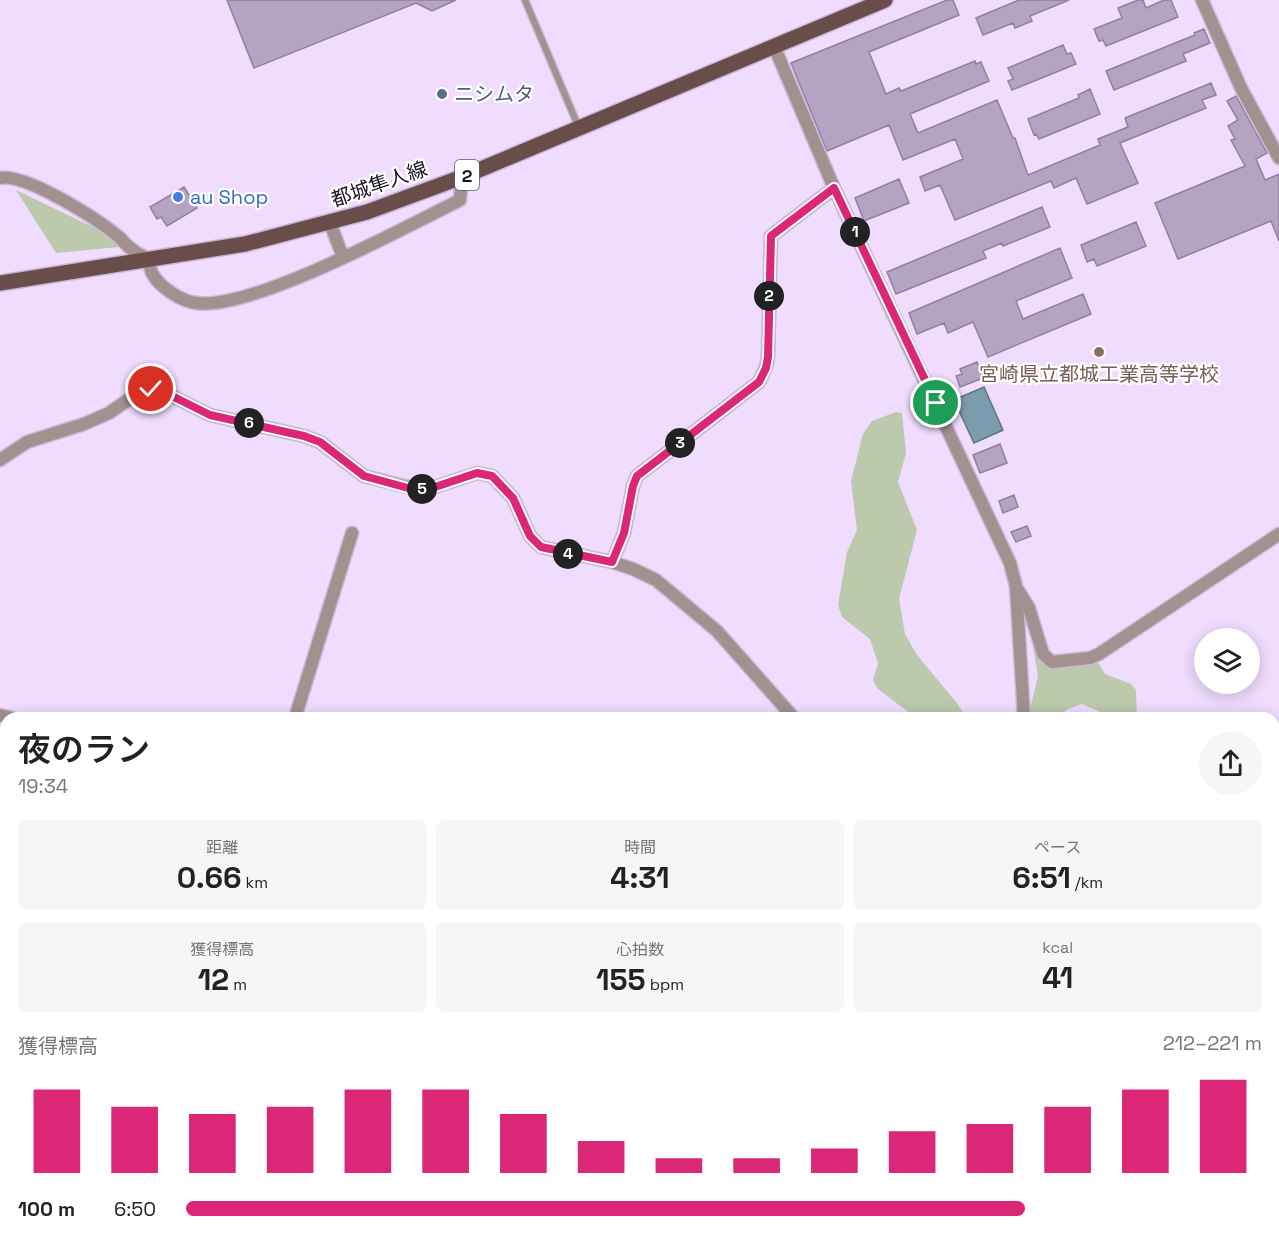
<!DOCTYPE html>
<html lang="ja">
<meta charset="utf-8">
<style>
:root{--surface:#fff;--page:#f6f6f6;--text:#222;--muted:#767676;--accent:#db2777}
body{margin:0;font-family:"Space Grotesk","Noto Sans JP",sans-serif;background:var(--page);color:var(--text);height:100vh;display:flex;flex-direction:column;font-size:22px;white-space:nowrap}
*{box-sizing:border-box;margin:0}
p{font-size:20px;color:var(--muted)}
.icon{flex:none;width:33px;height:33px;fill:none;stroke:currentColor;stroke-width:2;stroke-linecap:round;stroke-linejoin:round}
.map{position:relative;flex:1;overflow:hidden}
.side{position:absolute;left:0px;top:712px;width:1280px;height:532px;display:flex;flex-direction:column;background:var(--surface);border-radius:18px 18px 0 0;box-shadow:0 3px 15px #0003}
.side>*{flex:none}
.tools{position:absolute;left:1194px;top:628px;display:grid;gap:12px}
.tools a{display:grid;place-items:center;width:66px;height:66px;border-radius:50%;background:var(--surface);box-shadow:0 3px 15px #0003;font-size:30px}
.pin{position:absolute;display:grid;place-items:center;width:51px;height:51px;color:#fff;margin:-26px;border:3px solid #fff;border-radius:50%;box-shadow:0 2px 6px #0007}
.km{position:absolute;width:30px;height:30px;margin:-15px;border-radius:50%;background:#222;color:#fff;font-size:16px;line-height:30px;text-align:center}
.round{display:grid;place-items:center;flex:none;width:63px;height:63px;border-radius:32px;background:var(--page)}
.summary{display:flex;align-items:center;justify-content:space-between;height:102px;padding:0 18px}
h1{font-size:33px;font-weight:600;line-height:45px}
.stats{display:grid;grid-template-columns:repeat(3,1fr);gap:9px;height:102px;padding:6px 18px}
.stats div{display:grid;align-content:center;border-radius:9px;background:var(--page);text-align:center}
.stats b{font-size:30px;font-weight:600}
.stats small{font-size:16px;font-weight:400}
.stats p{font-size:16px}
.chart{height:168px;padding:12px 18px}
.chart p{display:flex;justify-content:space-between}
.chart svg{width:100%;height:108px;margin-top:6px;stroke:var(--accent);stroke-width:6}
ul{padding:0 18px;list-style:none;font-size:20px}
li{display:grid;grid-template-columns:96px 72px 1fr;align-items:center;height:45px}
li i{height:15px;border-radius:8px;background:var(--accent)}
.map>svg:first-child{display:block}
.green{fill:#bcc9ad}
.water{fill:#7b9caf;stroke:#5e7484;stroke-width:1.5}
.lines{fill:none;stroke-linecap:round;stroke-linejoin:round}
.stream{stroke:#5e7484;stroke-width:4}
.building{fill:#b4a3c1;stroke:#92809f;stroke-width:1.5}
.lane-casing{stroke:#c9b8d6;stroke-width:9}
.street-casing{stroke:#c9b8d6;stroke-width:15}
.primary-casing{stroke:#c9b8d6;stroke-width:18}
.path{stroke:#ad9eb9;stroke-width:2;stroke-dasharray:6 3;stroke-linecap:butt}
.lane{stroke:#a2918f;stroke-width:6}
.street{stroke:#a2918f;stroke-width:12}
.primary{stroke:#6a4d4a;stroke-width:15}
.route-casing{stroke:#fff;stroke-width:12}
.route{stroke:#db2777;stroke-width:8}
.service-dot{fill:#5c6f8a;stroke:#fff;stroke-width:2}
.shop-dot{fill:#3f7fe0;stroke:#fff;stroke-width:2}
.education-dot{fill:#8d6e63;stroke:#fff;stroke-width:2}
.labels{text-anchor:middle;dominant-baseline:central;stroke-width:4.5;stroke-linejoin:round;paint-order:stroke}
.shield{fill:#fff;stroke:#605b64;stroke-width:1.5}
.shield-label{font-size:18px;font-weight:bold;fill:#1c1521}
.service-label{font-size:20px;fill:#4e5e75;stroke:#fff;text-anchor:start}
.street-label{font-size:20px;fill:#1c1521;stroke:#fff}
.shop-label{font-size:20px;fill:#366cbe;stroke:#fff;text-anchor:start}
.education-label{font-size:20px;fill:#785e54;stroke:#fff}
</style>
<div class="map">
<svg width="1279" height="1244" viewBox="0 0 1279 1244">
<rect width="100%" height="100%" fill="#efdcfe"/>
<!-- green -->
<path class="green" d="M16,190L101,231L119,247L56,253Z
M896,412L902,413L906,453L898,482L917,530L899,599L905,634L917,655L956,702L967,718H916L878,689L873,680L878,663L870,639L842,617L838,605L847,552L857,530L851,481L863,434L872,421Z
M1028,617L1043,662L1050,667L1096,659L1105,674L1131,684L1136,690L1137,718H1102L1100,712L1082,704L1066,710L1060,718H1031L1029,713L1038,676Z
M1274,1186L1279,1188V1244H1051L1053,1239H1274Z"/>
<!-- water -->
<path class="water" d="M984,387L1003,430L974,443L954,400Z"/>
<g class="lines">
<!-- stream -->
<path class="stream" d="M1274,1097L1279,1100
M0,1201L6,1212
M22,1239L25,1244"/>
</g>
<!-- building -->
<path class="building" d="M227,0H456L432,11L416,3L254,68Z
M947,0H953L959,15L869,52L886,94L899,88L901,91L975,61L976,64L981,62L989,81L910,114L918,133L997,100L1013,138H1015L1028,175L1100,145L1098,139L1128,127L1125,118L1211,83L1216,95L1202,100L1206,108L1120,143L1138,183L1087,204L1076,178L1054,188L1051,181L955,220L940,185L925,191L920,177L963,159L955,139L903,160L889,125L827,151L791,63Z
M1019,0H1069L1030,16L1032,21L1015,28L1013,23L983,35L976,18Z
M1138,0H1143L1146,8L1164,0H1171L1178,17L1106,46L1103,40L1099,41L1094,29L1122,18L1118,8Z
M1204,29L1210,43L1183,54L1186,61L1114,90L1106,71L1195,35L1194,33Z
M1063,45L1067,54L1071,53L1076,64L1012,90L1008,81L1013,79L1008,68Z
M1090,89L1100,114L1039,139L1036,134L1034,135L1028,119L1079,98L1078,95Z
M1236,96L1267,153L1256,159L1265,180L1279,174V241L1271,221L1178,259L1155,203L1245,166L1231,140L1235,139L1228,126L1238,120L1227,101Z
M899,179L909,203L864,221L855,198Z
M184,187L197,208L167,226L161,217L157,219L150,207Z
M1042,207L1050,227L1003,246L1002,243L983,251L986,258L896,294L887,272Z
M1136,222L1146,246L1097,266L1094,259L1087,262L1081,245Z
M1060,248L1072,278L1016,301L1023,319L1083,294L1091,314L988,357L973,322L948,333L944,323L917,334L909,313Z
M977,362L983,378L960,387L956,376L962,374L960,369Z
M1000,444L1007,463L980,473L973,455Z
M1014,495L1018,507L1003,513L999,501Z
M1027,526L1031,536L1016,542L1011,532Z"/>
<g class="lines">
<defs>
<path id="lane" d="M525,0L579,128"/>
<path id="street" d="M1202,0L1241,88L1279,158
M774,46L834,188L1010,563L1016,586L1024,718
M0,178C26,173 99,220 120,238C124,242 128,247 133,250C137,254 145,256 148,260C150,264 150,269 152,273C159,287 181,301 196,303C251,311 406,227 460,200L462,177
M330,223L343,257
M0,460L27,442L84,424L109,413L141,391L151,389L162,391L210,415L304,436L320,442L364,476L408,487L432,488L477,473L492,476L513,498L530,536L541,547L612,562L633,569L656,580L717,631L794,718
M612,562L624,533L633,486L637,476L759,382L766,367L768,357L771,236L834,188
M1018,590L1029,608L1043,654L1052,662L1090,658L1099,654L1279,534
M0,715L12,718
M295,718L352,533
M0,927L6,925
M986,1244L991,1239"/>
<path id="primary" d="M0,283L245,244L367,212L462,177L885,0"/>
</defs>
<!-- lane casing -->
<use href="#lane" class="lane-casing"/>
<!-- street casing -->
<use href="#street" class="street-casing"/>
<!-- primary casing -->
<use href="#primary" class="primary-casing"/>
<!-- path -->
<path class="path" d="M821,1239L822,1244
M22,1244L36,1239"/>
<!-- lane -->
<use href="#lane" class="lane"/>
<!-- street -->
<use href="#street" class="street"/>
<!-- primary -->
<use href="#primary" class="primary"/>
</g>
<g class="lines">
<defs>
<path id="route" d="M151,389L162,391L210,415L304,436L320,442L364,476L408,488H432L477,473L492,476L513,498L530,536L541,547L612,562L624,533L633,486L637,476L759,382L766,368L768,357L771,236L834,188L936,403"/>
</defs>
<!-- route casing -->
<use href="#route" class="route-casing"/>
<!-- route -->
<use href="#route" class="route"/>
</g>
<!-- markers -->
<circle class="service-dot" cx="442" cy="94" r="6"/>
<circle class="shop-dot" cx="178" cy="197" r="6"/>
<circle class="education-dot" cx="1099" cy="352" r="6"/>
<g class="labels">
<!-- shield labels -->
<rect class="shield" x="455" y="160" width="24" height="30" rx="4.5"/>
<g class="shield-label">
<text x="467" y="175">2</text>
</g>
<!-- service labels -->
<g class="service-label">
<text x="454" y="94">ニシムタ</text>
</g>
<!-- street labels -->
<g class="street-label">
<text transform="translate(379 184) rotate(-19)">都城隼人線</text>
</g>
<!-- shop labels -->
<g class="shop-label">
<text x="190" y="197">au Shop</text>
</g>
<!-- education labels -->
<g class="education-label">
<text x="1099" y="374">宮崎県立都城工業高等学校</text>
</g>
</g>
</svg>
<div class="tools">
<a><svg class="icon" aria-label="layers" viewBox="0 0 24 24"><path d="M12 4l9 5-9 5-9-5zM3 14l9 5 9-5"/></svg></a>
</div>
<div class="pin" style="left:936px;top:403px;background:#1e9e55"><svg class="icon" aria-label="arrive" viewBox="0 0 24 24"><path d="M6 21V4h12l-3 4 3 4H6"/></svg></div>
<div class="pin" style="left:151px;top:389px;background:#d93025"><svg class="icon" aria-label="check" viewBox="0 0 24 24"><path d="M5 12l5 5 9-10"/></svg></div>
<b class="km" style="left:855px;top:232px">1</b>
<b class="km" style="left:769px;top:296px">2</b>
<b class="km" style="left:680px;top:443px">3</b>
<b class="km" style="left:568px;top:554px">4</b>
<b class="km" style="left:422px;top:489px">5</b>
<b class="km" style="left:249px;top:423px">6</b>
<section class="side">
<div class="summary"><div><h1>夜のラン</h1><p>19:34</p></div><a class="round"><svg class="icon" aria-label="share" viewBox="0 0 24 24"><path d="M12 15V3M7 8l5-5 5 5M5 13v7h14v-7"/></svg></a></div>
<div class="stats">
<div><p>距離</p><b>0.66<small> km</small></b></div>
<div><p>時間</p><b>4:31</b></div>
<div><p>ペース</p><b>6:51<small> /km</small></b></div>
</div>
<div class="stats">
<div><p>獲得標高</p><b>12<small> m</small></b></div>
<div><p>心拍数</p><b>155<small> bpm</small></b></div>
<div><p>kcal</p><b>41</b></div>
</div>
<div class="chart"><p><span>獲得標高</span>212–221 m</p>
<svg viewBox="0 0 160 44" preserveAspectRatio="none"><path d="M5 44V10M15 44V17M25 44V20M35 44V17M45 44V10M55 44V10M65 44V20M75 44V31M85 44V38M95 44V38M105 44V34M115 44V27M125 44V24M135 44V17M145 44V10M155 44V6"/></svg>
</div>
<ul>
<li><b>100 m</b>6:50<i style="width:78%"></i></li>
</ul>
</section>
</div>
